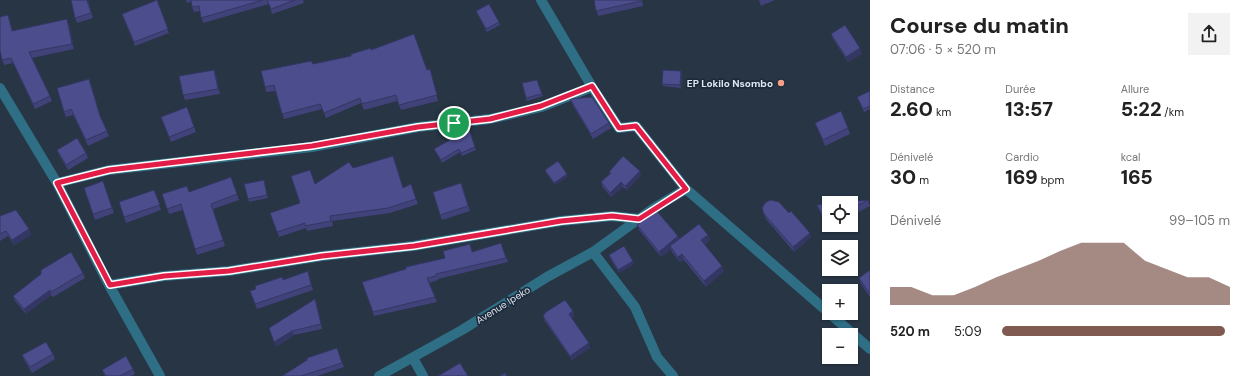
<!DOCTYPE html>
<html lang="fr">
<meta charset="utf-8">
<style>
:root{--surface:#fff;--page:#f2f2f2;--text:#222;--muted:#767676;--accent:#805a51}
body{margin:0;font-family:"DM Sans",sans-serif;background:var(--page);color:var(--text);height:100vh;display:flex;flex-direction:column;font-size:15px;white-space:nowrap}
*{box-sizing:border-box;margin:0}
p{font-size:13px;color:var(--muted)}
.icon{flex:none;width:22px;height:22px;fill:none;stroke:currentColor;stroke-width:2;stroke-linecap:round;stroke-linejoin:round}
.map{position:relative;flex:1;overflow:hidden}
.sheet{display:flex;flex-direction:column;background:var(--surface);width:380px}
.sheet>*{flex:none}
.fabs{position:absolute;left:822px;top:196px;display:grid;gap:8px}
.fabs a{display:grid;place-items:center;width:36px;height:36px;border-radius:0px;background:var(--surface);box-shadow:0 1px 3px #0004;font-size:20px}
.pin{position:absolute;display:grid;place-items:center;width:34px;height:34px;color:#fff;margin:-17px;border:2px solid #fff;border-radius:50%;box-shadow:0 1px 4px #0007}
.round{display:grid;place-items:center;flex:none;width:42px;height:42px;border-radius:0px;background:var(--page)}
.head{display:flex;align-items:center;justify-content:space-between;height:68px;padding:0 20px}
h1{font-size:22px;font-weight:800;line-height:30px}
.figures{display:grid;grid-template-columns:repeat(3,1fr);gap:6px;height:68px;padding:4px 20px}
.figures div{display:grid;align-content:center}
.figures b{font-size:20px;font-weight:800}
.figures small{font-size:11px;font-weight:400}
.figures p{font-size:11px}
.chart{height:112px;padding:8px 20px}
.chart p{display:flex;justify-content:space-between}
.chart svg{width:100%;height:72px;margin-top:4px;fill:var(--accent);opacity:.7}
ul{padding:0 20px;list-style:none;font-size:13px}
li{display:grid;grid-template-columns:64px 48px 1fr;align-items:center;height:30px}
li i{height:10px;border-radius:5px;background:var(--accent)}
main{display:flex;flex:1;min-height:0}
.map>svg:first-child{display:block}
.lines{fill:none;stroke-linecap:round;stroke-linejoin:round}
.minor{stroke:#2f6f86;stroke-width:10}
.wall{fill:#404279}
.shaded-wall{fill:#343663}
.building{fill:#4b4d8d;stroke:#343663}
.route-casing{stroke:#fff;stroke-width:8}
.route{stroke:#e11d48;stroke-width:5}
.poi-dot{fill:#f49e8a;stroke:#1d2a3a;stroke-width:1.5}
.labels{text-anchor:middle;dominant-baseline:central;stroke-width:3.5;stroke-linejoin:round;paint-order:stroke}
.poi-label{font-size:10px;font-weight:bold;fill:#dfe7f2;stroke:#1d2a3a;text-anchor:end}
.street-label{font-size:10px;fill:#dfe7f2;stroke:#1d2a3a}
</style>
<main>
<div class="map">
<svg width="870" height="376" viewBox="0 0 870 376">
<rect width="100%" height="100%" fill="#273544"/>
<g class="lines">
<!-- minor -->
<path class="minor" d="M541,0L592,87L619,128L636,126L686,189L829,313
M0,88L57,183L109,285L160,376
M57,183L109,170L312,147L418,127L490,119L541,107L592,87
M593,252L635,307L657,357L673,376
M109,285L164,276L229,271L322,256L413,246L561,221L612,216L639,219
M829,313L870,349
M413,358L423,376
M379,376L462,330L547,277L593,252L654,208L686,189"/>
</g>
<!-- wall -->
<path class="wall" d="M88,0L93,18L77,23L75,18Z
M157,0L169,33L135,46L122,14Z
M186,0H303L304,3L272,14L269,4L203,23L200,11L194,12L192,7L191,2L187,3Z
M594,0H642L643,6L598,16Z
M759,0H775L761,6Z
M476,11L499,22L500,25L487,32Z
M8,15L13,31L69,24L74,49L32,58L50,96L52,101L35,109L13,63L4,65L2,60Z
M831,34L862,54L848,62L833,39Z
M371,50L427,70L432,75L438,101L401,110L397,101L364,110L361,103L326,118L322,109L284,119L276,91L266,92L265,87L313,64L351,56Z
M214,70L216,75L220,94L185,100L183,95Z
M682,74L681,88L663,86L662,84Z
M89,79L101,118L109,136L88,146L73,115L66,117L64,112Z
M537,80L543,96L527,101L526,98Z
M870,91V109L864,112L857,97Z
M570,99L609,123L611,128L593,139L572,104Z
M187,107L196,132L171,142L161,117Z
M815,123L848,128L850,134L825,146Z
M468,126L476,150L462,156L460,152L442,163L434,149L455,137Z
M57,150L86,153L88,158L68,170L59,155Z
M395,161L403,188L411,184L418,204L390,213L332,221L333,226L307,231L306,228L279,237L270,213L300,203L315,184L353,168Z
M545,170L568,176L555,185L546,173Z
M609,172L641,175L627,190L623,187L611,197L602,186L601,182L610,173Z
M231,177L239,200L213,209L225,246L197,255L183,210L169,214L162,194L189,192Z
M264,180L268,198L249,202L248,199Z
M103,181L114,213L95,220L84,188Z
M463,188L470,211L442,220L440,215Z
M154,190L161,210L126,223L119,202Z
M868,200L870,206L851,216V203Z
M829,204V225H833L828,228L819,210L817,205Z
M789,213L811,237L794,252L766,219L764,214Z
M0,216L29,229L31,235L14,245L8,236L0,241Z
M637,225L678,236L679,239L708,235L710,240L705,244L724,271L706,287L684,260L680,262L672,252L671,249L661,257L639,230Z
M470,244L472,252L503,248L508,262L438,279V280L429,283L437,302L374,316L362,282L445,258Z
M609,255L634,264L619,273L610,258Z
M870,270V297L861,284L859,278Z
M83,273L85,278L53,297L51,295L26,314L15,301L13,296Z
M310,277L313,290L257,309L250,291L283,280Z
M315,299L317,304L322,329L294,335L276,347Z
M573,311L574,316L571,318L590,348L572,360L544,320L543,316Z
M337,348L344,367L317,376H282Z
M53,354L55,359L32,373L24,360L22,355Z
M133,369L135,374L131,376H105L102,370Z"/>
<!-- shaded-wall -->
<path class="shaded-wall" d="M67,19L69,24L74,49L72,44Z
M860,48L862,54L848,62L846,57Z
M214,70L216,75L220,94L218,89Z
M681,71L682,74L681,88L680,85Z
M640,171L641,175L627,190L625,186Z
M567,174L568,176L555,185L554,183Z
M621,182L623,187L611,197L610,193Z
M29,229L31,235L14,245L12,240Z
M810,233L811,237L794,252L793,247Z
M708,235L710,240L703,245L701,240Z
M678,236L680,242L670,246L671,249L661,257L659,252Z
M682,254L684,260L680,262L678,257Z
M633,261L634,264L619,273L618,270Z
M722,266L724,271L706,287L704,281Z
M308,271L310,277L313,290L311,285Z
M50,290L51,295L26,314L24,309Z
M315,299L317,304L322,329L321,324Z
M573,311L574,316L570,318L569,314Z
M292,331L294,335L276,347L274,342Z
M589,343L590,348L572,360L570,356Z"/>
<!-- building -->
<path class="building" d="M71,0H87L91,13L75,18Z
M157,0L168,29L134,42L122,14Z
M191,0H263L201,18L199,6L192,7Z
M267,0H295L271,9Z
M594,0H641V1L596,11Z
M489,4L499,22L486,29L476,11Z
M8,15L12,31L67,19L72,44L29,52L50,96L33,104L11,58L2,60L0,50V17Z
M845,25L860,48L846,57L831,34Z
M414,34L427,70L430,69L437,95L399,105L396,95L362,104L360,98L324,113L320,104L282,114L274,85L265,87L261,71L311,61L313,64L351,56V54L371,48V50Z
M214,70L218,89L183,95L179,76Z
M663,70L681,71L680,85L662,84Z
M89,79L100,116L107,131L86,140L71,109L64,112L57,88Z
M537,80L542,94L526,98L522,83Z
M870,91V106L863,109L857,97Z
M592,97L609,123L591,134L570,99Z
M187,107L194,127L169,137L161,117Z
M841,111L848,128L823,140L815,123Z
M468,126L475,147L461,153L459,149L441,160L434,149L455,137L453,132Z
M77,138L86,153L66,165L57,150Z
M393,156L403,188L411,184L416,199L388,208L330,216L331,221L305,226V223L277,232L270,213L300,203L291,176L310,170L315,184L349,162L353,168Z
M623,156L640,171L625,186L621,182L610,193L601,182L611,173L609,172Z
M558,161L567,174L554,183L545,170Z
M231,177L237,194L211,204L223,240L195,249L181,204L167,209L162,194L187,186L189,192Z
M264,180L267,195L248,199L244,184Z
M103,181L112,208L93,214L84,188Z
M461,183L468,206L440,215L433,192Z
M154,190L160,205L124,217L119,202Z
M770,200L779,202L789,213L791,211L810,233L793,247L764,214L762,208L765,203Z
M868,200L851,209V203H837Z
M829,204V221L826,222L817,205Z
M655,209L678,236L659,252L637,225Z
M16,210L29,229L12,240L6,231L0,234V216Z
M699,224L708,235L701,240L722,266L704,281L682,254L678,257L670,246Z
M501,243L506,258L436,274V276L427,278L435,297L373,312L362,282L406,269V267L445,258L443,251L470,244L472,252Z
M624,246L633,261L618,270L609,255Z
M71,252L83,273L51,292L50,290L24,309L13,296L41,274V270Z
M870,270V294L859,278Z
M308,271L311,285L255,304L250,291L256,289L255,286L282,277L283,280Z
M315,299L321,324L292,331L274,342L269,328Z
M565,300L573,311L569,314L589,343L570,356L543,316L546,312Z
M46,342L53,354L30,367L22,355Z
M337,348L342,363L301,376H282L307,360V358Z
M126,356L133,369L120,376H106L102,370Z
M460,363L468,376H438Z
M505,373L507,376H500Z"/>
<g class="lines">
<defs>
<path id="route" d="M592,86L619,128L636,126L686,189L639,219L612,216L561,221L414,246L322,256L229,271L164,276L110,285L57,183L109,170L312,146L418,127L490,119L541,106Z"/>
</defs>
<!-- route casing -->
<use href="#route" class="route-casing"/>
<!-- route -->
<use href="#route" class="route"/>
</g>
<!-- markers -->
<circle class="poi-dot" cx="781" cy="83" r="4"/>
<g class="labels">
<!-- poi labels -->
<g class="poi-label">
<text x="773" y="83">EP Lokilo Nsombo</text>
</g>
<!-- street labels -->
<g class="street-label">
<text transform="translate(503 305) rotate(-32)">Avenue Ipeko</text>
</g>
</g>
</svg>
<div class="fabs">
<a><svg class="icon" aria-label="locate" viewBox="0 0 24 24"><circle cx="12" cy="12" r="6"/><path d="M12 2v4M12 18v4M2 12h4M18 12h4"/></svg></a>
<a><svg class="icon" aria-label="layers" viewBox="0 0 24 24"><path d="M12 4l9 5-9 5-9-5zM3 14l9 5 9-5"/></svg></a>
<a>+</a>
<a>−</a>
</div>
<div class="pin" style="left:454px;top:123px;background:#1e9e55"><svg class="icon" aria-label="arrive" viewBox="0 0 24 24"><path d="M6 21V4h12l-3 4 3 4H6"/></svg></div>
</div>
<section class="sheet">
<div class="head"><div><h1>Course du matin</h1><p>07:06 · 5 × 520 m</p></div><a class="round"><svg class="icon" aria-label="share" viewBox="0 0 24 24"><path d="M12 15V3M7 8l5-5 5 5M5 13v7h14v-7"/></svg></a></div>
<div class="figures">
<div><p>Distance</p><b>2.60<small> km</small></b></div>
<div><p>Durée</p><b>13:57</b></div>
<div><p>Allure</p><b>5:22<small> /km</small></b></div>
</div>
<div class="figures">
<div><p>Dénivelé</p><b>30<small> m</small></b></div>
<div><p>Cardio</p><b>169<small> bpm</small></b></div>
<div><p>kcal</p><b>165</b></div>
</div>
<div class="chart"><p><span>Dénivelé</span>99–105 m</p>
<svg viewBox="0 0 160 44" preserveAspectRatio="none"><path d="M0 44V33L10 33L20 38L30 38L40 33L50 27L60 22L70 17L80 11L90 6L100 6L110 6L120 17L130 22L140 27L150 27L160 33V44z"/></svg>
</div>
<ul>
<li><b>520 m</b>5:09<i style="width:98%"></i></li>
</ul>
</section>
</main>
